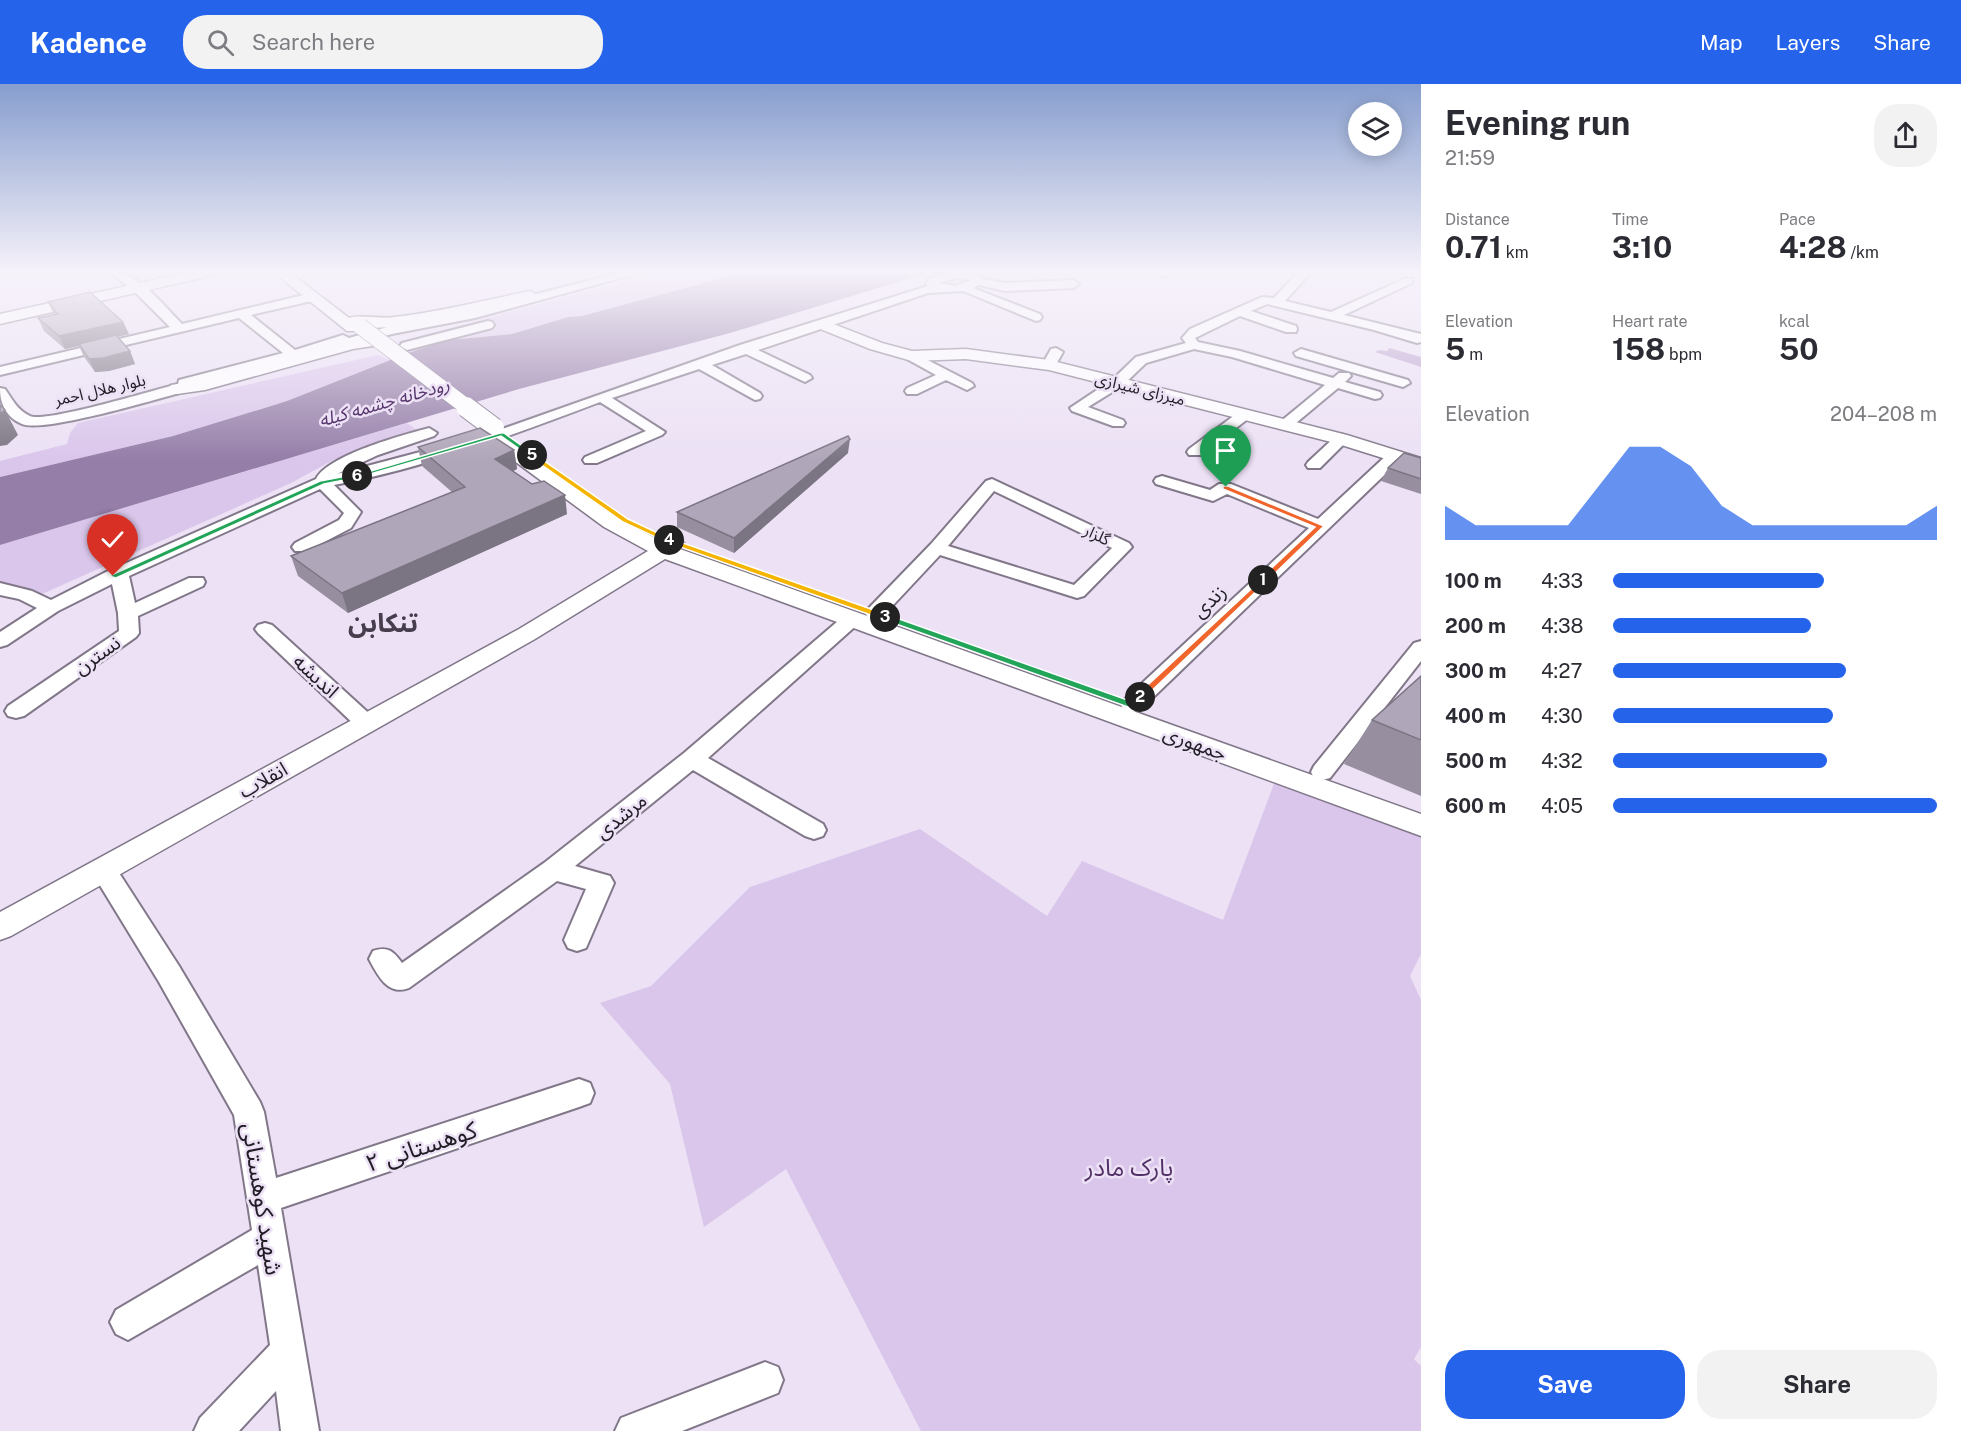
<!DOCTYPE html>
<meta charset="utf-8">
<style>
:root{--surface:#fff;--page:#f2f2f3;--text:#2b2b33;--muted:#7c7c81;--accent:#2563eb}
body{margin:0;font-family:"Public Sans","Noto Sans Arabic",sans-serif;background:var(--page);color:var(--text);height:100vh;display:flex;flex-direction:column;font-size:22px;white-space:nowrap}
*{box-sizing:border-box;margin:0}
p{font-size:20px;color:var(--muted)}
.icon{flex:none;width:33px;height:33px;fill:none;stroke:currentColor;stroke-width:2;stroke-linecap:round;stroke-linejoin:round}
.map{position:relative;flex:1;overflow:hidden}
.panel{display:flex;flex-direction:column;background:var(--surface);width:540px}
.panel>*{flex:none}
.tools{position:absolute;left:1348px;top:18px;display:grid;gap:12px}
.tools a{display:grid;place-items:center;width:54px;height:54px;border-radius:50%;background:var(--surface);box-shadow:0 3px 15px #0003;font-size:30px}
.pin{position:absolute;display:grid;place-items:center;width:51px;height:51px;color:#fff;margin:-62px -26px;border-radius:50% 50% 50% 0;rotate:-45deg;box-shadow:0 0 6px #0007}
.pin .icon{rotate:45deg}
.km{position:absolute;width:30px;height:30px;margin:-15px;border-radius:50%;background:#222;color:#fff;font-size:16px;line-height:30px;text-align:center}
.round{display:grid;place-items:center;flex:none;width:63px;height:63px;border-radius:24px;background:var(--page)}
.headline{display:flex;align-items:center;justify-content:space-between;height:102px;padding:0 24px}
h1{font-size:33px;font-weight:700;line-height:45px}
.metrics{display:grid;grid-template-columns:repeat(3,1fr);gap:9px;height:102px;padding:6px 24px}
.metrics div{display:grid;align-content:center}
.metrics b{font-size:30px;font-weight:700}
.metrics small{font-size:16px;font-weight:400}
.metrics p{font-size:16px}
.chart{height:168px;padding:12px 24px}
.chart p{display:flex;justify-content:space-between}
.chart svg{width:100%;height:108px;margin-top:6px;fill:var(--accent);opacity:.7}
.button{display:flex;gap:12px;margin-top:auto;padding:12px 24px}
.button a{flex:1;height:69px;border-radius:24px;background:var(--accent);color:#fff;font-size:24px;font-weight:700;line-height:69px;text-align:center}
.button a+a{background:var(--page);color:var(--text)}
ul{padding:0 24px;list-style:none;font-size:20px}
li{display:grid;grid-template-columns:96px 72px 1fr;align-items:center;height:45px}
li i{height:15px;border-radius:8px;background:var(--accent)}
header{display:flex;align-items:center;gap:36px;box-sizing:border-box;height:84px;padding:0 30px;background:var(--accent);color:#fff}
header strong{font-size:28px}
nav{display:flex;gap:33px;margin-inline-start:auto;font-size:21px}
.search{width:420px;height:54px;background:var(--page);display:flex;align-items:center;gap:15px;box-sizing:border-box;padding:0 21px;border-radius:24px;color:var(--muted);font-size:22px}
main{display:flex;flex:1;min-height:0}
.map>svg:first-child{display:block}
.green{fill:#dac6eb}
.forest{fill:#bba3cf}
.water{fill:#957ea8}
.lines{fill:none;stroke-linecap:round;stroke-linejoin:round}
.minor-casing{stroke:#817789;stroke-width:4}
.major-casing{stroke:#817789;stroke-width:3}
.minor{fill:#fff;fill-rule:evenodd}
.major{fill:#fff;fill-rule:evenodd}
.major-bridge-far1-casing{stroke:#817789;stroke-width:17;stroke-linecap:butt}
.major-bridge-casing{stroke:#817789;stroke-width:22;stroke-linecap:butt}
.major-bridge-far1{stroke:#fff;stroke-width:16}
.major-bridge{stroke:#fff;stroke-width:20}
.wall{fill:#978f9f}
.shaded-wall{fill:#7b7482}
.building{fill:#b0a6b9;stroke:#7b7482;stroke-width:1.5}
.split-1{fill:#f0652b;stroke:#fff;stroke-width:1.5}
.split-2{fill:#f0652b;stroke:#fff;stroke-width:1.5}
.split-3{fill:#22a559;stroke:#fff;stroke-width:1.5}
.split-4{fill:#f5b400;stroke:#fff;stroke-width:1.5}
.split-5{fill:#f5b400;stroke:#fff;stroke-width:1.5}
.split-6{fill:#22a559;stroke:#fff;stroke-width:1.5}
.split-7{fill:#22a559;stroke:#fff;stroke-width:1.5}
.labels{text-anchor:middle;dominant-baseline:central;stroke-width:5;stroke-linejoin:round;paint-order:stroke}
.far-street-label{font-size:16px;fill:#211d25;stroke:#ece1f5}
.far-water-label{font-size:18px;font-style:italic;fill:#57366e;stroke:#ece1f5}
.street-label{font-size:20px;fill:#211d25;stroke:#ece1f5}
.near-street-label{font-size:24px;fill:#211d25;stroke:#ece1f5}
.near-park-label{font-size:24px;fill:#523168;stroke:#ece1f5}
.district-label{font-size:26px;font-weight:bold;fill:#463d4d;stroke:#ece1f5}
</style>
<header>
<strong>Kadence</strong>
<div class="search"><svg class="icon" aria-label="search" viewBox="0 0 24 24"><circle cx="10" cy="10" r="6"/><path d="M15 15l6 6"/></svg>Search here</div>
<nav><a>Map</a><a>Layers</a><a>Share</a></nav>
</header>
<main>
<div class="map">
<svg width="1421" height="1347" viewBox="0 0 1421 1347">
<rect width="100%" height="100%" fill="#ece1f5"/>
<!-- green -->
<path class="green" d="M662,187H748L582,232L568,233L512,250L449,256L408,269L397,258Z
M378,271L390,276L287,317L173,352L0,393V377L67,360L70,349L78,339Z
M407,339L418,347L333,376L291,399L42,510L0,501V461Z
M1275,697L1421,752V870L1410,892L1421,916V1263L1414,1275L1421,1282V1347H921L786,1085L704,1143L670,1000L600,919L651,902L750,803L920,745L1047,832L1082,777L1223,836Z"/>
<!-- forest -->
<path class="forest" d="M1389,264L1421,273V283L1375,268L1379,266L1387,267Z"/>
<!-- water -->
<path class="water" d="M748,187H934L730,249L519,305L0,461V393L173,352L287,317L408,269L449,256L512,250L568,233L582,232Z"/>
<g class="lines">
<defs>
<path id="minor" d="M108,187C138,187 162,220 182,240L312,209L316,210V216L251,231L295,266L343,251L349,254L391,242L470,227L626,187H646L475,234L392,250L329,267L324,265L205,298L204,302C174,310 44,350 22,340C6,333 0,320 0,304L5,305C12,315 18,327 30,332C46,339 154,306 178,300L179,296L283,269L239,234L0,291V283L170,243L134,207Z
M1151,187H1180L1164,193Z
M1299,187H1312L1285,217L1331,228L1404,195H1412V199L1344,231L1421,250V258L1417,259L1374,246L1267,220L1251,227L1296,242L1297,245L1296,248H1286L1240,232L1195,254L1198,258L1240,267L1333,294L1339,289H1349L1351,292L1345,298L1380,308L1382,311L1380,314L1375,315L1338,304L1290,344H1280L1278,341L1280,338L1325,301L1232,273L1194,265L1146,279L1122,302L1088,323L1123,336L1125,339L1123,342H1113L1072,327L1070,324L1112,296L1136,273L1186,259L1182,254L1190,245L1262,213L1274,214Z
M951,188H972L983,195L1005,199L1073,196L1079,200L1073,204L1005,207L979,201L973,204L1040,230L1042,233L1040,236L1036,237L963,207L928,209L758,266L810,291L812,294L805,298L746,270L712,281L760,309L762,312L760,315L755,316L699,285L612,314L665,348L662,351L597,379H585L583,376L585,373L646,347L600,318C513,351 425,384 334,401L361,428L351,444L307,467H295L292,463L295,459L339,436L344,429L320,405L129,492L135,519L189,494H203L205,498L203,502L138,532L139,549L136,553L24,632L16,634L8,632L5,627L8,622L119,547L118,529L112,500L58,527L7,561L0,563V548L37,524L19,515L0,511V499L32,507L51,516L106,488L316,395C328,371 403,351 429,344L437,349L434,352L378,371L337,390L488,350L740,261L928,202L926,200L929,195ZM956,194L971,196L955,202L939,199Z
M488,237L492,238L494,241L492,244L407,266L400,262L402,259Z
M1056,264L1063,268L1054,284H1044L1042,281L1051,265Z
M1301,265L1408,296L1410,299L1403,303L1296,272L1294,269Z
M912,268L972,299L974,302L967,306L946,296L917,310H907L905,307L907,304L936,291L907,275L905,272Z
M1244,327L1249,328L1251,331L1249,334L1201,371H1189L1187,368L1189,365L1239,328Z
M1341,350L1346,352L1349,355L1320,384H1308L1306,381L1308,378L1336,352Z
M1395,367L1401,369L1403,372L1401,375L1140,626L1132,628L1124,626L1121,621L1124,616L1309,444L1227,410L1213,417L1156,400L1154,397L1156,394L1162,392L1210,406L1219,400H1231L1318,435L1389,369Z
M992,395L1129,459L1132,463L1084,512L1077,514L940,471L882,533H868L865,529L868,525L931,460L986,397ZM994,407L1112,464L1074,501L948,462Z
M852,529L859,531L862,535L859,539L708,674L823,740L826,746L823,752L814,755L805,752L693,686L575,782L610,792L614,799L586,864L577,867L568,864L564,856L586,805L557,797L409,904C388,912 378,892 369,875L373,867C388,862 393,867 402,879L544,779L684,669L845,531Z
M265,539L272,541L374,634L377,639L374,644L366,646L358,644L258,549L255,545L258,541Z
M1421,557V577L1330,694L1322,696L1314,694L1311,688L1314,682L1414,559Z
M103,775L112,778L179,882L260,1018L264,1028L276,1094L579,995L590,999L594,1009L590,1019L579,1023L281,1124L319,1347H281L276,1307L239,1347H194L200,1334L270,1261L258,1181L128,1256L116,1250L110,1238L116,1226L252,1146L234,1031L159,898L90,785L94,778Z
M765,1278L778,1283L783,1296L778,1309L682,1347H615L621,1334Z"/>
<path id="major" d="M194,187H221L214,191L0,240V230Z
M272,187H288L349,234C357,230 382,235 394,233C439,228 485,216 530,207L537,211L530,215L394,243L369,244L358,241L360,244L357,247H347Z
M823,236L882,259L912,267L966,265L1049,276L1347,351L1421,374V386L1335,359L1049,286L966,275L912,277L870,265L818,244L815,241L818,238Z
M373,253L379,255L381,258L379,261L353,265L205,306L177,310L171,309L169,305L171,301L204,296L352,255Z
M485,342L491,343L618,435L663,458L674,454L681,456L685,460L680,465L1421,730V752L665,475L535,555L11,852L0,856V828L519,545L648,467L604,443L479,351L476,347L479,343Z"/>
</defs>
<!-- minor casing -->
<use href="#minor" class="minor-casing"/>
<!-- major casing -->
<use href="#major" class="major-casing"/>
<!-- minor -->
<use href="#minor" class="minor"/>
<!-- major -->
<use href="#major" class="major"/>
<defs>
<path id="major-bridge-far1" d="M360,242L468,324"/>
<path id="major-bridge" d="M466,323L494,344"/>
</defs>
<!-- major-bridge-far1 casing -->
<use href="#major-bridge-far1" class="major-bridge-far1-casing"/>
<!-- major-bridge casing -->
<use href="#major-bridge" class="major-bridge-casing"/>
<!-- major-bridge-far1 -->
<use href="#major-bridge-far1" class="major-bridge-far1"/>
<!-- major-bridge -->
<use href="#major-bridge" class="major-bridge"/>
</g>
<!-- wall -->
<path class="wall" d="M48,218L123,238L129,250L117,253L130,267L135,280L109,287L95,288L84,273L79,262L65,265L44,247L38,234L54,231Z
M418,363L514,366L517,385L513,387L567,430L348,529L298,492L291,472L452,408L422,382Z
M848,369L734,469L677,443V428Z
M1421,374V410L1381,397L1388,384Z
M1421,592V712L1344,680L1372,636Z"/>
<!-- shaded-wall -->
<path class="shaded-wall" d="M123,238L129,250L65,265L59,252Z
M130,267L135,280L109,287L95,288L89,275Z
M5,326L18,351L7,361L0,362V330Z
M850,355L848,369L734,469V454Z
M514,366L517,385L499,394L495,375Z
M565,411L567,430L348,529L342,509Z"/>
<!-- building -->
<path class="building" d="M90,208L123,238L59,252L38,234L58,230L48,218Z
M116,251L130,267L103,274L89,275L79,260Z
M0,321L5,326L0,330Z
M480,344L514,366L495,375L532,400L544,397L565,411L342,509L291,472L465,403L418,363Z
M848,352L850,355L734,454L677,428Z
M1404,369L1421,374V395L1388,384Z
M1421,592V656L1372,636Z"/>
<!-- sky -->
<linearGradient id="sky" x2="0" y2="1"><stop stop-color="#879ece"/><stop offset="0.5" stop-color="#f6f2fa"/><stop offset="1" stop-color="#f6f2fa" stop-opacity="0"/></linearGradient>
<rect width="1421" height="376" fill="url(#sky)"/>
<!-- split-1 -->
<path class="split-1" d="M1223,402H1228L1324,442L1266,498H1260V495L1315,443L1223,405Z"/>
<!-- split-2 -->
<path class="split-2" d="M1263,494L1266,495V498L1143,615H1137V611Z"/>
<!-- split-3 -->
<path class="split-3" d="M882,531H888L1130,617L1137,611L1145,613L1135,623H1128L882,535Z"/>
<!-- split-4 -->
<path class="split-4" d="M669,454L888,531L890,533L882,535L666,458L665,456Z"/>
<!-- split-5 -->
<path class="split-5" d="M529,370H534L628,435L673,456L666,458L623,438L529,372Z"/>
<!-- split-6 -->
<path class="split-6" d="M500,349H504L535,371L529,372L501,352L360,393L354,392Z"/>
<!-- split-7 -->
<path class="split-7" d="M357,390L360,393L324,400L116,494L109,492L320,397Z"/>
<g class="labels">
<!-- far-street labels -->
<g class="far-street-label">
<text transform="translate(1140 305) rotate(14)">میرزای شیرازی</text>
<text transform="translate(100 306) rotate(-13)">بلوار هلال احمر</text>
<text transform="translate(1097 451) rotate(26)">گلزار</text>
</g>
<!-- far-water labels -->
<g class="far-water-label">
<text transform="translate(384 318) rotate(-16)">رودخانه چشمه کیله</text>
</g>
<!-- street labels -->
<g class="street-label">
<text transform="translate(1209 517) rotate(-43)">زندی</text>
<text transform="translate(97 571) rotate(-35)">نسترن</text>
<text transform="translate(316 592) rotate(43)">اندیشه</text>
<text transform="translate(1195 659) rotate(20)">جمهوری</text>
<text transform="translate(263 696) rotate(-29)">انقلاب</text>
<text transform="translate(621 732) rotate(-39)">مرشدی</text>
</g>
<!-- near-street labels -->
<g class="near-street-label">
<text transform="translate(421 1062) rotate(-18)">کوهستانی ۲</text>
<text transform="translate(263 1115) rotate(81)">شهید کوهستانی</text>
</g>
<!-- near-park labels -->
<g class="near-park-label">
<text x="1129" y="1083">پارک مادر</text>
</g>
<!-- district labels -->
<g class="district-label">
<text x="383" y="538">تنکابن</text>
</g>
</g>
</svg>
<div class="tools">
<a><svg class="icon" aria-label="layers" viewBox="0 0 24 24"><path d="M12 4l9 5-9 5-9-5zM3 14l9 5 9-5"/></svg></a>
</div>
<div class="pin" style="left:1226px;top:403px;background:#1e9e55"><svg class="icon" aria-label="arrive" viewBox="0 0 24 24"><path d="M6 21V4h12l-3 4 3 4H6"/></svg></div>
<div class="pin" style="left:113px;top:492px;background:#d93025"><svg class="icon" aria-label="check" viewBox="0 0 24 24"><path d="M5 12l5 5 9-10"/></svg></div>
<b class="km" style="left:1263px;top:496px">1</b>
<b class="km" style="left:1140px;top:613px">2</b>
<b class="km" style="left:885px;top:533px">3</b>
<b class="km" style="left:669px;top:456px">4</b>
<b class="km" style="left:532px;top:371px">5</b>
<b class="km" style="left:357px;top:392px">6</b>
</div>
<section class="panel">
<div class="headline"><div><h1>Evening run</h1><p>21:59</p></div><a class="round"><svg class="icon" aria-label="share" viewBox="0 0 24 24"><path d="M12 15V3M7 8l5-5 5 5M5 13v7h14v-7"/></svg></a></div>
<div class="metrics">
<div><p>Distance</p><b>0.71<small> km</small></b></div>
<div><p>Time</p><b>3:10</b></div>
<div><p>Pace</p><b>4:28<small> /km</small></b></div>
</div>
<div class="metrics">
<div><p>Elevation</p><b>5<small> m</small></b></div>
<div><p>Heart rate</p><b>158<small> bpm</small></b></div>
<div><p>kcal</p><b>50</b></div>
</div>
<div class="chart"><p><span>Elevation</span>204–208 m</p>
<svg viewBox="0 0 160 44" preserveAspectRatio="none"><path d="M0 44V30L10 38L20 38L30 38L40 38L50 22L60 6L70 6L80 14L90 30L100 38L110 38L120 38L130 38L140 38L150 38L160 30V44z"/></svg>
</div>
<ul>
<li><b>100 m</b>4:33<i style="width:65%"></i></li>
<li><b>200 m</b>4:38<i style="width:61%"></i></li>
<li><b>300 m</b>4:27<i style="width:72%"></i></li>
<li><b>400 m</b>4:30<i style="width:68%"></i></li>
<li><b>500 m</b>4:32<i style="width:66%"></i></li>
<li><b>600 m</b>4:05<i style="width:100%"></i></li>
</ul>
<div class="button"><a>Save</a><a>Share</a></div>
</section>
</main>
